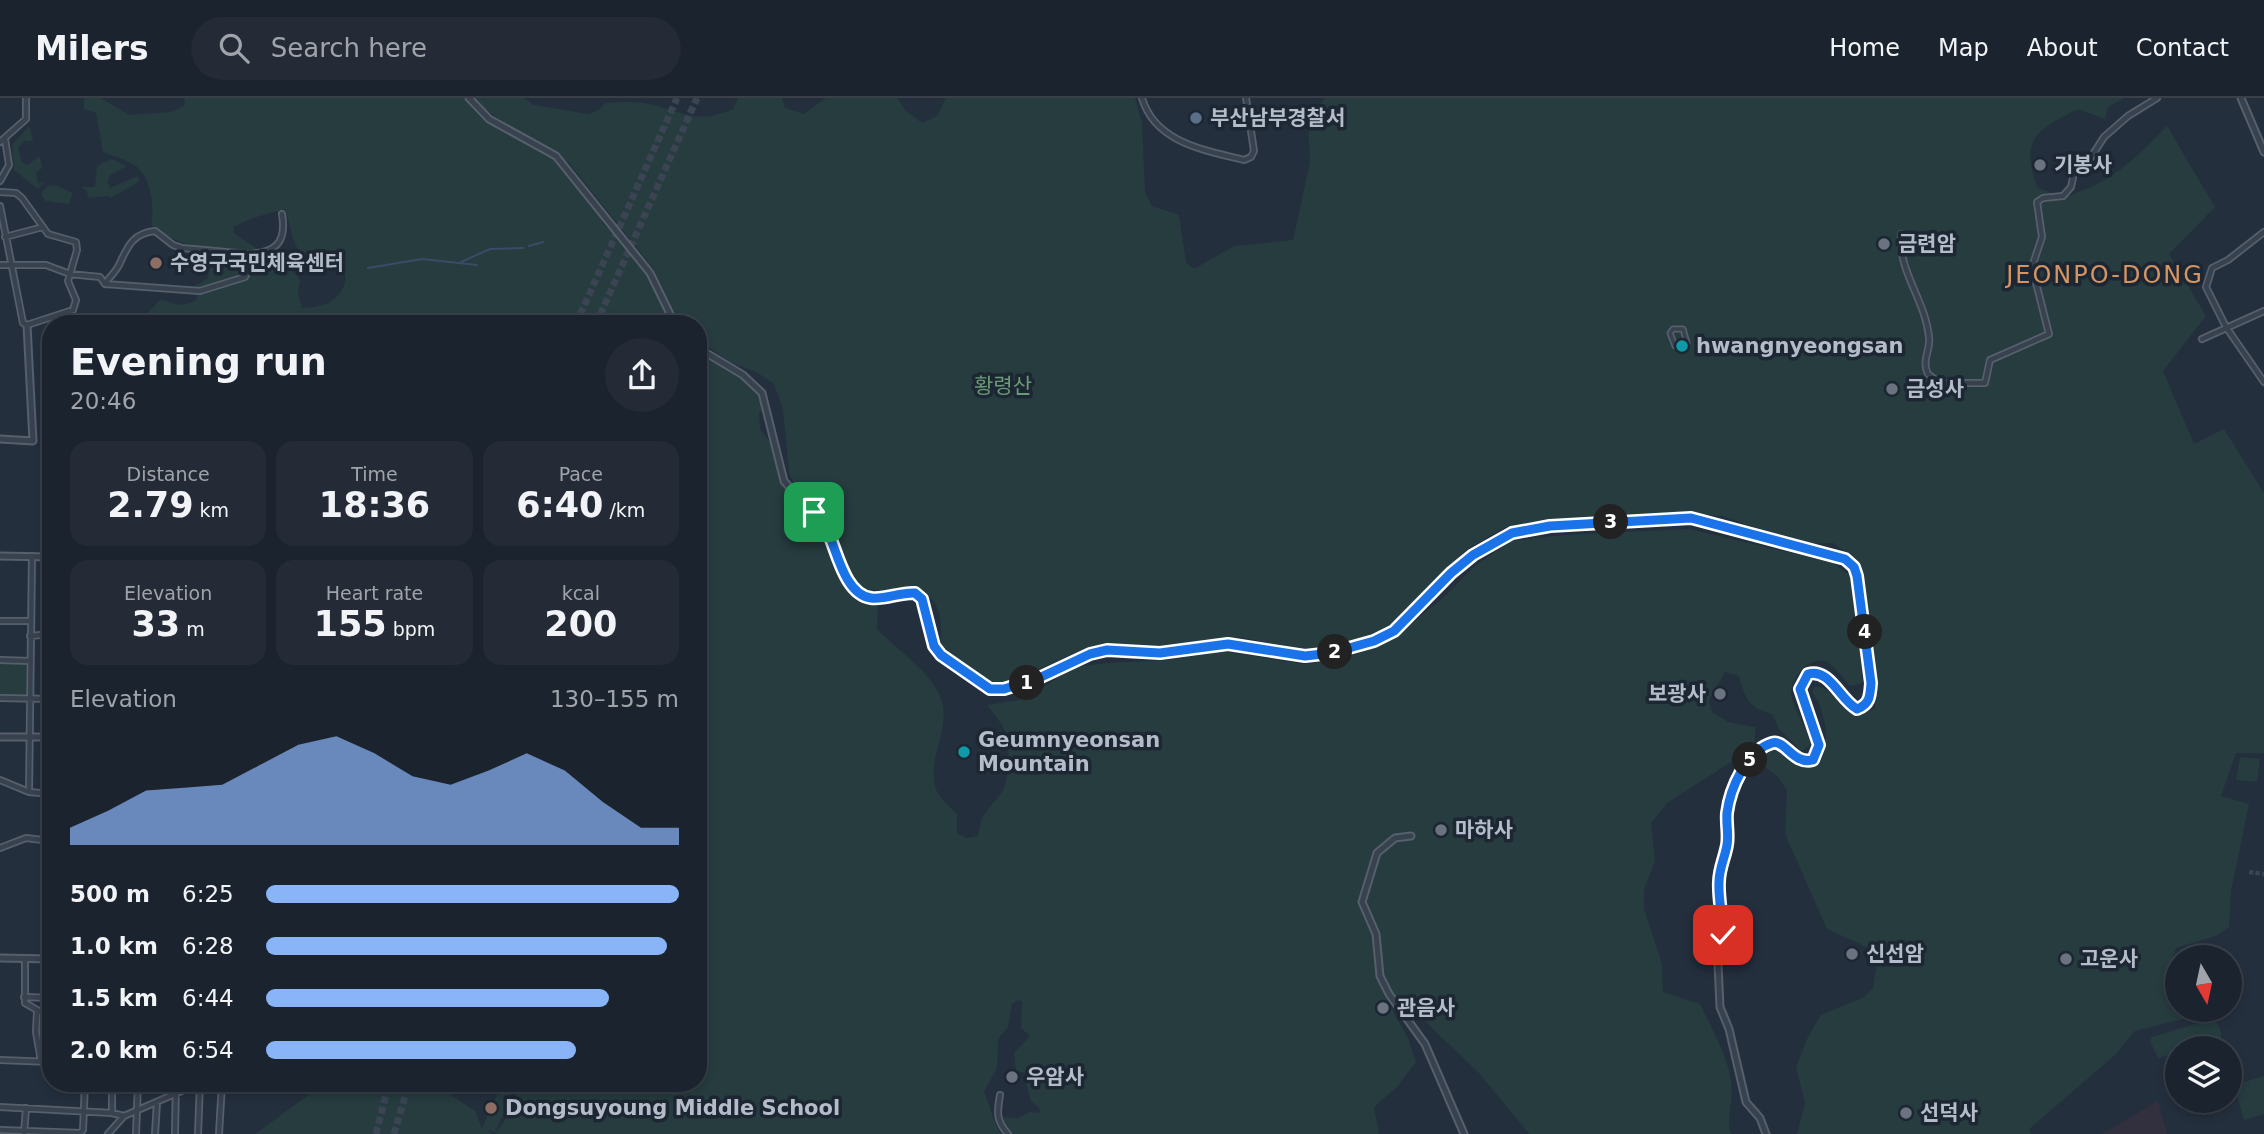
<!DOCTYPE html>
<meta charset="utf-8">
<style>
:root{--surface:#1b232e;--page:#242b36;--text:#f1f3f6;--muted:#a0a4aa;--line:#39404a;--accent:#8ab4f8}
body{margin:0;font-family:"DejaVu Sans","Noto Sans KR",sans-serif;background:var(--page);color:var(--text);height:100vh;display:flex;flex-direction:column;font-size:26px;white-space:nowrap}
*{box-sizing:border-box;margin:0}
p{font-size:23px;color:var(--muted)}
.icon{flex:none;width:38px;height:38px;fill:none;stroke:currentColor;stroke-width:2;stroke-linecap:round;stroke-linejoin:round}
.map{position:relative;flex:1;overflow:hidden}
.panel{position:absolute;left:42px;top:217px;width:665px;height:777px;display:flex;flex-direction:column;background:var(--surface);border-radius:28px;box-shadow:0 4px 10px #0003,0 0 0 2px var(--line)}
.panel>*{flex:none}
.needle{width:46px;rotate:171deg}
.fabs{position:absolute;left:2165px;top:847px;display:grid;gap:14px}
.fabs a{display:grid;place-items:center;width:77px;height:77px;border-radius:50%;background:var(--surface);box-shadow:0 4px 10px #0003,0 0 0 2px var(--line);font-size:35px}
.pin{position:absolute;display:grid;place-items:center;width:60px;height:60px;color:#fff;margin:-30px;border-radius:14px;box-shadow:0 4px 10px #0006}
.km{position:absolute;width:35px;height:35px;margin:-18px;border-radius:50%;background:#222;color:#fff;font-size:19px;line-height:35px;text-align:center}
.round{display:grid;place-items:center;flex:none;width:74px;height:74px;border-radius:37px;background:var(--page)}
.summary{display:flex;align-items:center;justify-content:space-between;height:119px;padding:0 28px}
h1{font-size:38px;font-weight:600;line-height:52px}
.figures{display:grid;grid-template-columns:repeat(3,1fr);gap:10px;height:119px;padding:7px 28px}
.figures div{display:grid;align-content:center;border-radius:18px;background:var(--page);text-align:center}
.figures b{font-size:35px;font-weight:600}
.figures small{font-size:19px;font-weight:400}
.figures p{font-size:19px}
.chart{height:196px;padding:14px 28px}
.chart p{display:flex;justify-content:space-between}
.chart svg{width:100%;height:126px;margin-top:7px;fill:var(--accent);opacity:.7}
ul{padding:0 28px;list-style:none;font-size:23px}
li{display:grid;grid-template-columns:112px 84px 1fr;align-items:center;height:52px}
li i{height:18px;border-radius:9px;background:var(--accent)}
header{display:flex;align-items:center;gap:42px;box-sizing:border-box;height:98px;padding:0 35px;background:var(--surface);border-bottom:2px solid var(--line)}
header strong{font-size:33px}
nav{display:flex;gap:38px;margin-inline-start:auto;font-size:24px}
.search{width:490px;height:63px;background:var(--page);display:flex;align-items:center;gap:18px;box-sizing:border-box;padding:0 24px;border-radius:38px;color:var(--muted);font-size:26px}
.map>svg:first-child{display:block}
.medical{fill:#32303f}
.green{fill:#263c3f;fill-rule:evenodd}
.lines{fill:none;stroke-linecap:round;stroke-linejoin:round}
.stream{stroke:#394c67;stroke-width:2}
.minor-tunnel{stroke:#3a4453;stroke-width:4.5;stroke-dasharray:4.5 2;stroke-linecap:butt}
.trunk-tunnel{stroke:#3a4453;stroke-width:7;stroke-dasharray:7 3.5;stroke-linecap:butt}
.pedestrian-casing{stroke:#565f6c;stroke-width:7}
.minor-casing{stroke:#565f6c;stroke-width:8}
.tertiary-casing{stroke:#565f6c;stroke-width:9}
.pedestrian{stroke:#38414e;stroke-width:3.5}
.minor{stroke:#38414e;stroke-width:4.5}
.tertiary{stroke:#38414e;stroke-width:5}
.route-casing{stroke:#fff;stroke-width:14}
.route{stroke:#1a73e8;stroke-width:9}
.service-dot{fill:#5c6f8a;stroke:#1d2633;stroke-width:2.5}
.worship-dot{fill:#6b7280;stroke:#1d2633;stroke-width:2.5}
.education-dot{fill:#8d6e63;stroke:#1d2633;stroke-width:2.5}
.culture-dot{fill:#0f9aa8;stroke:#1d2633;stroke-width:2.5}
.labels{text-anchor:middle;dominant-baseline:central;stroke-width:7;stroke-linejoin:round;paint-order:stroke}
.poi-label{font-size:21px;font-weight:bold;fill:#b4bcc9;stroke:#1d2633;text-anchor:start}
.park-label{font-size:21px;fill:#6b9a76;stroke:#1d2633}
.quarter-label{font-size:24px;letter-spacing:2px;fill:#d59563;stroke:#1d2633}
</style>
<header>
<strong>Milers</strong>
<div class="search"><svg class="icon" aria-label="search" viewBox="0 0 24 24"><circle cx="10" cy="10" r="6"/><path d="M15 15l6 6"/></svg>Search here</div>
<nav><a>Home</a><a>Map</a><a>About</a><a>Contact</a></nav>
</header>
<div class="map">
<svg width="2264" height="1036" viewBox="0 0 2264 1036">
<rect width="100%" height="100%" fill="#242f3e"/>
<!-- medical -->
<path class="medical" d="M2158,1003L2167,1036H2102Z"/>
<!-- green -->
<path class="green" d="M84,0H101L129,17L171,14L185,7L184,0H467L487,21L555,60L600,115L602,125L617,138L646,174L673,226H144L142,221L161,201C176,207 183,210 197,201L195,188L208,180L212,151C189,148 169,142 151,127C155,110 151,77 134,67C124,61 113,58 103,54L96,15L84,11ZM285,111C293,135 291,149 311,166L325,165L343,173L346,180C341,204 324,209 302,210L298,195L300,182C286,159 272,176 255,167L257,151L234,135L233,129L253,120Z
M475,0H524L534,7L588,16L599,12L605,5C620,4 634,3 649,6C684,14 696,27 733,11L738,0H782L785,10L804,16L826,0H897L905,12L922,25L937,18L946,0H1135L1142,25L1145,94L1152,108L1179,117L1186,164L1194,171L1234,148L1293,142L1310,64L1308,23L1325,0H2124L2108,9L2105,21L2078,11C2037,32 2020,40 2037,89L2062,100C2112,84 2131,65 2167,28L2215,109L2169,156L2206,218L2163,273L2194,346L2224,331L2264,395V655H2236L2221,698L2249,706L2231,793L2229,829L2216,838L2176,850L2169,868V893L2177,898V912H2201L2207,915L2135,933L2115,957L2029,1031L2031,1036H1797L1805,1005L1796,969L1807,941L1821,917L1864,899L1873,890L1876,870L1873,852L1827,831L1785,736L1787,692L1778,679L1760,665V661L1771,651C1788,658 1799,669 1819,666C1831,647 1826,612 1812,594L1815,588C1844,593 1835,625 1875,611C1876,557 1872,514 1858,462L1833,445L1796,446L1723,418L1669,416L1520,426L1502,431L1467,451L1383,535L1343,549L1309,553L1239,539L1173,549L1086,550L1006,586L983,582L940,548C947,485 915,490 866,493L846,471L825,420L793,384L789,375L783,311L774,286L756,274L732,265L698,242V226H681L653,170L568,64L502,23L479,7Z
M29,28L33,42L28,44L25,42L18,50L22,64L27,67L40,58L42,70L36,75L38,85L44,84L38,91L14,72L12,47Z
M111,61L127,68L110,77L108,84L110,90L138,78L140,83L111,100L108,98L88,100L87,93L81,89H95L97,68Z
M55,87L73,95L69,106L46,103L42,99V94L48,88Z
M698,252L753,287L761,299L762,312L759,315L760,331L772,347L781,382L823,432L841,482L856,498L869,505H878L877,531C898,553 933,574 942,604C950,632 926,662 936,691C939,700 951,710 957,716V735L966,740L978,738C982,710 990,713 1003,692C1009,682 1010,644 1005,633C1001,624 993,615 987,607L1020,602L1050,585L1070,570L1106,565L1168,562L1221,553L1304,566L1344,560L1384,546L1401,534L1443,500L1475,468L1511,443L1564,437L1689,431L1833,465L1852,479L1863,585L1850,588C1844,581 1835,568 1827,564C1811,556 1789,581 1791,596C1794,614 1807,629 1811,647L1801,653L1779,631L1773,617C1748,608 1746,603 1739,578L1725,574L1709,602L1712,614L1728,624L1755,629C1756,649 1752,660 1731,664L1667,705L1651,725L1655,764L1644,791V811L1662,866L1663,894L1700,906C1713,933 1731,963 1732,993C1732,1008 1726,1021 1731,1036H1529L1479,975L1434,932L1410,905L1383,895L1408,940L1416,964L1397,989L1374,1009L1379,1036H1013L1004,1024V1019L1018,1020L1030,1014L1041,1015L1039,1010L1031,1003L1026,986L1031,980L1029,975L1016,973L1014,955L1030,938L1021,930L1022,903L1018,902L1012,906L1008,929L998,941L997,970L984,994C991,1009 992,1022 1001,1036H495L508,1018L517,993L511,985H698Z
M0,564L24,565L28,569L27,595L24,598L0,597Z
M2240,659L2260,661L2257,684L2236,682Z
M2212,921C2220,926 2223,935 2220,944L2195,950H2177V955L2158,960L2150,943L2152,939Z
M2264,978V1016L2244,1022L2234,987Z
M325,985H433L475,1013L482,1030L501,988L513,993L495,1035L485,1031L493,1036H255Z"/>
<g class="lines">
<!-- stream -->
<path class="stream" d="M529,148L543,144
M461,164L490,151L523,150
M368,170L422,161L477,167"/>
<!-- minor-tunnel -->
<path class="minor-tunnel" d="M2249,774L2264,776"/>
<!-- trunk-tunnel -->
<path class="trunk-tunnel" d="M576,226L677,0
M596,226L697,0
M376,1036L389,985
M394,1036L409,985"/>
<defs>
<path id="pedestrian" d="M1673,231H1683L1687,245L1675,248L1670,235Z"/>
<path id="minor" d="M1142,0C1155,45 1205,52 1244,62L1251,59L1254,53L1246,0
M0,44L26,21V0
M0,83L9,67L5,41
M0,94L16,95L22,100L48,136L76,144L77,152L68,183L76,202L73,212L27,227L23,225L0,108
M2264,134L2228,162L2212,170L2206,189L2226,229L2264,284
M1901,136C1898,174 1925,201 1929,239C1931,252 1921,262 1928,276L1940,285H1985L1990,262L2049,236L2032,169L2042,139L2037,104L2043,100L2063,98L2071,89L2074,75L2086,67L2104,39L2128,18L2157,0
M5,139L43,129
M0,167H46L70,176L100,179L105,186L200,193L245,179L249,171L248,156C275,155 287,145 282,116
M105,186C109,179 115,175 119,167C127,150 132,135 155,133L173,147L182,150L248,156
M2202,241L2264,213
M0,523H31
M30,538L51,536
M0,562L30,563
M0,600L51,601
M0,682L29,694L51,696
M29,694L32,458
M0,750L26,740L51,743
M25,860V905L51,920
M24,899L51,900
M37,914L36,934L41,963
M0,962L51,964
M106,985L112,994V1015
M1000,997C997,1014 996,1023 1008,1036
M0,1009L112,1015L124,1018
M0,1032L80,1035L83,1032L85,985
M24,1036L26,1010
M108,1036L124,1018L200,985
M136,1036L138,985
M155,1036L157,1004
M175,1036L176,985
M198,1036L200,985
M219,1036L222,985"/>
<path id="tertiary" d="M469,0L489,21L556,58L650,175L675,226
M2241,0L2264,54
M698,250L743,277L762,295L784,383L826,431L847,480L858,494L866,499L876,500L915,495L922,501L926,510L934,548L941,557L990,591H1004L1039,581L1090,556L1107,552L1160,555L1228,546L1305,558L1331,556L1374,543L1394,533L1451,475L1473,457L1512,435L1550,428L1691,420L1848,463C1864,478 1868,560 1871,585C1870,598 1870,606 1857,611C1840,602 1830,570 1808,576L1800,591L1819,647L1813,662C1798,666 1790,654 1779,645H1773L1758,654L1733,690L1727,719V748L1719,785L1723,830L1718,866L1720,909L1729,931L1746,1004L1760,1020L1766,1036
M0,341L33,343L27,227
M0,458L51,459
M0,639H51
M1411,738L1395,740L1377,755L1362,804L1376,836L1380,878L1389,896L1425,946L1464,1036
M0,860L51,861"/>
</defs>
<!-- pedestrian casing -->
<use href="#pedestrian" class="pedestrian-casing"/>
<!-- minor casing -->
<use href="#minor" class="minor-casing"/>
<!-- tertiary casing -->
<use href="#tertiary" class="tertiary-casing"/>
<!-- pedestrian -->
<use href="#pedestrian" class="pedestrian"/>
<!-- minor -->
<use href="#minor" class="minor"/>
<!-- tertiary -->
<use href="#tertiary" class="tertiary"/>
</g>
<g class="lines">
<defs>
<path id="route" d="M814,414C818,420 823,426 827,432C837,452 844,496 871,500C885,502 900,494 915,495L922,501L934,548L941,557L990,591H1004L1039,580L1090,556L1107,552L1160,555L1228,546L1305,558L1331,555L1374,543L1394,533L1451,475L1473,457L1512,435L1550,428L1691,420L1845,461L1854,469L1857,478L1871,585C1870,598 1870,606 1857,611C1840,602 1830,570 1808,576L1800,591L1819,647L1813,662C1793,667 1785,641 1772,645C1746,653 1730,691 1727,715C1726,726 1729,737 1727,747C1725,759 1719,771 1719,784C1718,802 1723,819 1723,837"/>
</defs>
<!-- route casing -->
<use href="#route" class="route-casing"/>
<!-- route -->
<use href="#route" class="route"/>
</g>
<!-- markers -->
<circle class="service-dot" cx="1196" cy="20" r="7"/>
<g class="worship-dot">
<circle cx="2040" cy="67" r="7"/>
<circle cx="1884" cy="146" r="7"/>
<circle cx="1892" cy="291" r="7"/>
<circle cx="1720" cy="596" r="7"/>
<circle cx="1441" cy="732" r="7"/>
<circle cx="1852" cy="856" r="7"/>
<circle cx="2066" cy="861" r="7"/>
<circle cx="1383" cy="910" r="7"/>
<circle cx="1012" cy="979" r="7"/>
<circle cx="1906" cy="1015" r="7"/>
</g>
<g class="education-dot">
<circle cx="156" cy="165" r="7"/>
<circle cx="491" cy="1010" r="7"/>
</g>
<g class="culture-dot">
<circle cx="1682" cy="248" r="7"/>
<circle cx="964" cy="654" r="7"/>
</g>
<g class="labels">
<!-- poi labels -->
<g class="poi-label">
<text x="1210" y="20">부산남부경찰서</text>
<text x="2054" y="67">기봉사</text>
<text x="1898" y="146">금련암</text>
<text x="170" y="165">수영구국민체육센터</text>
<text x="1696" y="248">hwangnyeongsan</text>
<text x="1906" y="291">금성사</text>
<text x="1706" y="596" text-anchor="end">보광사</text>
<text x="978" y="642">Geumnyeonsan<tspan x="978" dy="24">Mountain</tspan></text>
<text x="1455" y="732">마하사</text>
<text x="1866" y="856">신선암</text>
<text x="2080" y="861">고운사</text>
<text x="1397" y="910">관음사</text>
<text x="1026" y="979">우암사</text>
<text x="505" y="1010">Dongsuyoung Middle School</text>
<text x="1920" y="1015">선덕사</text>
</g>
<!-- park labels -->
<g class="park-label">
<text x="1003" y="288">황령산</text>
</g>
<!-- quarter labels -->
<g class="quarter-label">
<text x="2105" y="177">JEONPO-DONG</text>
</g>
</g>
</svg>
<div class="fabs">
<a><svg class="needle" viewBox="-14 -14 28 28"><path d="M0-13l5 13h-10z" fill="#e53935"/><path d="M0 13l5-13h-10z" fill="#a0a4aa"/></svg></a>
<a><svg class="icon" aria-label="layers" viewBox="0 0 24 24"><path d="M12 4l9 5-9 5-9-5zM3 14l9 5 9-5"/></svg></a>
</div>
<div class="pin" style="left:814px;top:414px;background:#1e9e55"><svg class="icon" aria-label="arrive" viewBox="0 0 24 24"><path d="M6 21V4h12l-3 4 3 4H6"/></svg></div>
<div class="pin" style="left:1723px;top:837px;background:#d93025"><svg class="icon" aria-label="check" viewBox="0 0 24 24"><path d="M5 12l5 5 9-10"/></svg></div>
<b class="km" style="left:1027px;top:585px">1</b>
<b class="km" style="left:1335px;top:554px">2</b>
<b class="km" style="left:1611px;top:424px">3</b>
<b class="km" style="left:1865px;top:534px">4</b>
<b class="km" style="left:1750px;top:662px">5</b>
<section class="panel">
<div class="summary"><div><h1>Evening run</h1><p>20:46</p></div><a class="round"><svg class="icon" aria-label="share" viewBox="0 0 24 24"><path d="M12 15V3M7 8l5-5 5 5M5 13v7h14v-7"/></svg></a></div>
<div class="figures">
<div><p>Distance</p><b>2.79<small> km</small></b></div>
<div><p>Time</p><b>18:36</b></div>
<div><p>Pace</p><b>6:40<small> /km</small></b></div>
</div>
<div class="figures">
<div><p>Elevation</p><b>33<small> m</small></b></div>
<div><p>Heart rate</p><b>155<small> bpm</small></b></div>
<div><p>kcal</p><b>200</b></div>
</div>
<div class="chart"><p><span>Elevation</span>130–155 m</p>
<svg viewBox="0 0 160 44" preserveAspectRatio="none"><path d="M0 44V38L10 32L20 25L30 24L40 23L50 16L60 9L70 6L80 12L90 20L100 23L110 18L120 12L130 18L140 29L150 38L160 38V44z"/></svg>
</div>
<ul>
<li><b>500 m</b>6:25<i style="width:100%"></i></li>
<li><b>1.0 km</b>6:28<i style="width:97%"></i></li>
<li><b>1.5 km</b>6:44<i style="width:83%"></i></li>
<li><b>2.0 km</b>6:54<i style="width:75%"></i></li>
</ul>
</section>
</div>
